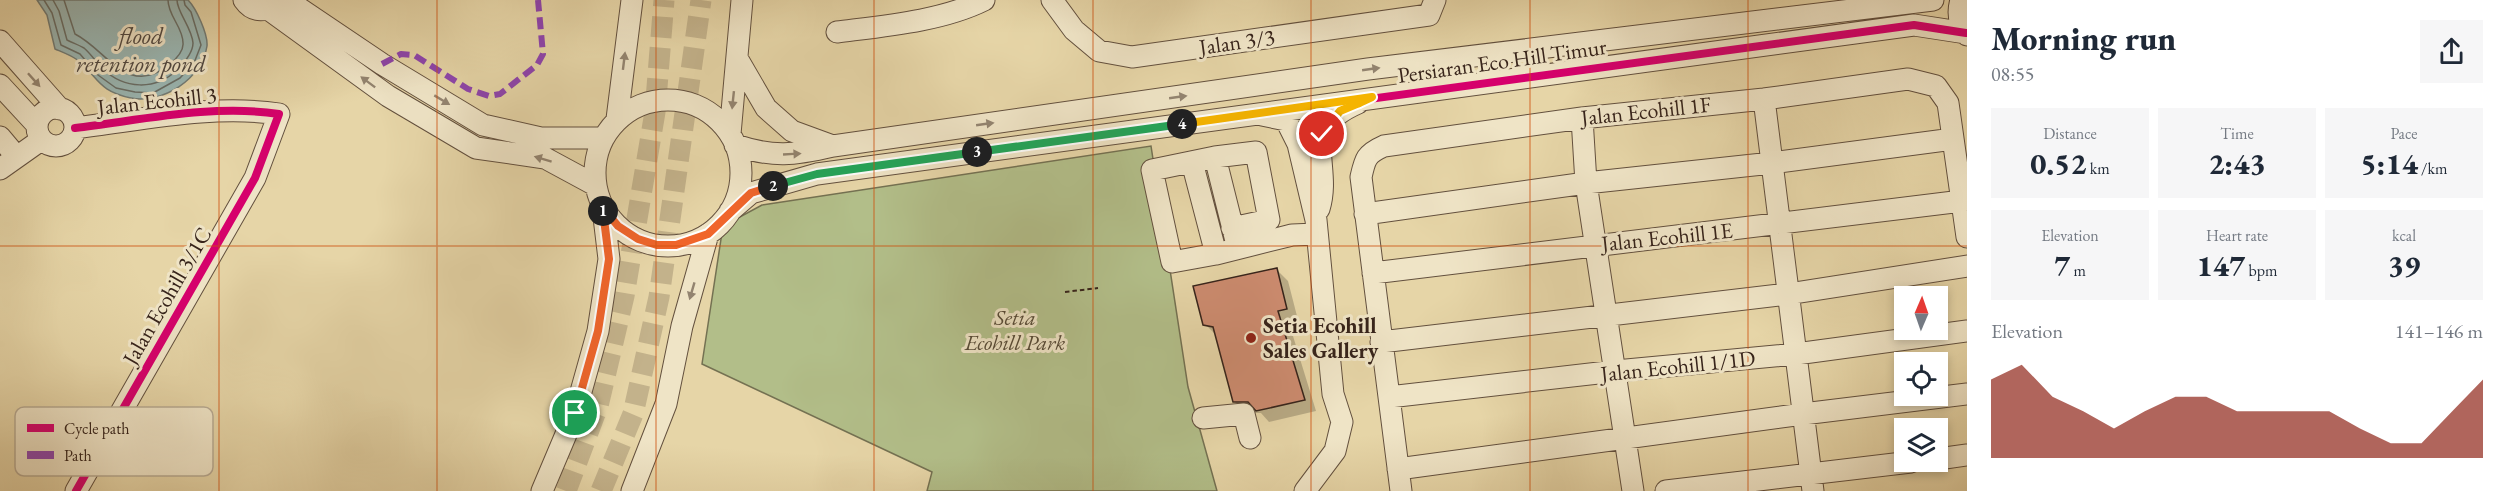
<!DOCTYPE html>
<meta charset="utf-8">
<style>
:root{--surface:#fff;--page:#f6f6f7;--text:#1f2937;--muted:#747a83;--accent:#8f2418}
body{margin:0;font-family:"EB Garamond",serif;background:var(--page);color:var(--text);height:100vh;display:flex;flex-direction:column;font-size:22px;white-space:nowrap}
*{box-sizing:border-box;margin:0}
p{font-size:20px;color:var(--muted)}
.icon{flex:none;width:33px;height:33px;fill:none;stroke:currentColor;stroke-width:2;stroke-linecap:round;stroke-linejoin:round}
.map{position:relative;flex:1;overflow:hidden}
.side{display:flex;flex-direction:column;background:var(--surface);width:540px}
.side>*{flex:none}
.needle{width:39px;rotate:2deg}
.controls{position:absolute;left:1894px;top:286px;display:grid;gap:12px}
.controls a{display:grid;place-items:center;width:54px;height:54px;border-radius:0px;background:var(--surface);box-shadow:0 3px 9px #0003;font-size:30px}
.pin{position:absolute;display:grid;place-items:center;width:51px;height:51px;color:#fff;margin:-26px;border:3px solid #fff;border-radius:50%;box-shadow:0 2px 6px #0007}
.km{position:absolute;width:30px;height:30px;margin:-15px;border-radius:50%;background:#222;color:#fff;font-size:16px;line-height:30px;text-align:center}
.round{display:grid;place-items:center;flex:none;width:63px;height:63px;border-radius:0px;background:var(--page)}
.headline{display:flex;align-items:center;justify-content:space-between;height:102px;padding:0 24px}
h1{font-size:33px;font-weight:800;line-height:45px}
.metrics{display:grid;grid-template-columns:repeat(3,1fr);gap:9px;height:102px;padding:6px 24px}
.metrics div{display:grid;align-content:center;border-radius:0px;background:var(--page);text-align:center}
.metrics b{font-size:30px;font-weight:800}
.metrics small{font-size:16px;font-weight:400}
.metrics p{font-size:16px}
.chart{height:168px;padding:12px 24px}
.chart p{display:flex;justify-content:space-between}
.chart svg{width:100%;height:108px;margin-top:6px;fill:var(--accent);opacity:.7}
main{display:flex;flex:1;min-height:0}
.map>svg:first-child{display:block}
.green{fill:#b2be89;stroke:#747152;stroke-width:1.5}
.water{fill:#9ab6b2;stroke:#727c76;stroke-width:1.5}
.shadow{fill:#0003}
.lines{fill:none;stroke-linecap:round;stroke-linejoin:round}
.shore{stroke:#686d66;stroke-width:1.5}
.building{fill:#cc8b6f;stroke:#37241b;stroke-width:1.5}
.minor-tunnel{stroke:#c3b28b;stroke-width:21;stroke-dasharray:21 10;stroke-linecap:butt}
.minor-casing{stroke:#63503e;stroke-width:23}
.path{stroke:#37241b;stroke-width:2;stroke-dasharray:4.5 3;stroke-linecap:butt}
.minor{stroke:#efe4c6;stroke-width:21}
.quiet{stroke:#8e44ad;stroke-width:6;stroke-dasharray:12 6;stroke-linecap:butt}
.cycleway-casing{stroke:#efe4c6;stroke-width:11}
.cycleway{stroke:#d6006c;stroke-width:8}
.oneway{fill:#938470}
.split-1-casing{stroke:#fff;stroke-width:12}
.split-2-casing{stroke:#fff;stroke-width:12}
.split-3-casing{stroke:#fff;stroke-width:12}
.split-4-casing{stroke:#fff;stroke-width:12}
.split-5-casing{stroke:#fff;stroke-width:12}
.split-6-casing{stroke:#fff;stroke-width:12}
.split-1{stroke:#f0652b;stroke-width:8}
.split-2{stroke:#f0652b;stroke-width:8}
.split-3{stroke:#22a559;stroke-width:8}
.split-4{stroke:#22a559;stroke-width:8}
.split-5{stroke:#f5b400;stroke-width:8}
.split-6{stroke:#f5b400;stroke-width:8}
.grid{fill:none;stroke:#cd510e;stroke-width:1.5;stroke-opacity:0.55}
.poi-dot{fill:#8f2418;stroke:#efe4c6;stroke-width:2}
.labels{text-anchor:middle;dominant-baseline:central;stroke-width:6;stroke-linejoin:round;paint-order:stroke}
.street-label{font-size:22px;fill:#37241b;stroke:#efe4c6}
.park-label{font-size:22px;font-style:italic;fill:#564a36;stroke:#efe4c6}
.poi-label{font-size:22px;font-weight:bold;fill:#37241b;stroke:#efe4c6;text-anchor:start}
.water-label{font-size:24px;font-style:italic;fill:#504841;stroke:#efe4c6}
.key{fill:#efe4c6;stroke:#b8aa93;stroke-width:1.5}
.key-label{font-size:16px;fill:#37241b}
</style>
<main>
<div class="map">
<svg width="1967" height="491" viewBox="0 0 1967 491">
<rect width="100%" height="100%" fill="#e6d5a7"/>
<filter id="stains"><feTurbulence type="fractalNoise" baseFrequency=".00333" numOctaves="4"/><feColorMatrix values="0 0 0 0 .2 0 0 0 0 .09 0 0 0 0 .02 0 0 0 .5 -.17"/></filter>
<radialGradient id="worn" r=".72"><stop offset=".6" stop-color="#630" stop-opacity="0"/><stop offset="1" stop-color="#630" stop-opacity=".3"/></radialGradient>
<!-- green -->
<path class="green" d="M1151,146L1188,387L1217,491H927L932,472L702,364L723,226L762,205Z"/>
<!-- water -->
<path class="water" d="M37,0H188C196,8 208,34 207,46C202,79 163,104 131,98C97,91 99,77 76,59C70,55 62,52 55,49L47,15Z"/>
<!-- shadow -->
<path class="shadow" d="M1276,269L1288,281L1298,320L1289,323L1316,411L1269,422L1261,413H1246L1234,401L1217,336L1205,324Z"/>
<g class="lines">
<!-- shore -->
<path class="shore" d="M44,0L52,13L61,45L80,54L98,75L116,88L135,92L153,93L180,78L194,63L201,45L191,12L185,5L184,0
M53,0L59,11L67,40C73,43 79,45 84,48C91,54 96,62 103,69C124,89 155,91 177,70C184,63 193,53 193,43C192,28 177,12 177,0
M64,0L75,34C107,50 127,98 169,65C175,60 184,52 183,43C183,27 168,16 168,0"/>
</g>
<!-- building -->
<path class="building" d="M1277,268L1287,309L1278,311L1305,400L1256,411L1248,402H1233L1213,327L1203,325L1193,286Z"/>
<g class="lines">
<!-- minor-tunnel -->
<path class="minor-tunnel" d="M566,491L598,406L624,296L655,112L664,0
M601,491L633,414L659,297L701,0"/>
<defs>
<path id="minor" d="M244,0C253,13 268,13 278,0
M287,0L382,64L483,125L541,138H603
M1052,0L1074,30L1099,51L1132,57L1429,15L1435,0
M1961,0C1957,13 1959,24 1967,35
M268,9L388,96L476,148L545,158L595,185
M837,32C884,26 942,21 984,0
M0,41L60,109
M737,58L766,108L792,131L833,146
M0,85L37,125
M1764,99L1813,491
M595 173a73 73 0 1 1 146 0a73 73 0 1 1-146 0Z
M37 127a19 19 0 1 1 38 0a19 19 0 1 1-38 0Z
M1262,115L1286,120L1298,144L1316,220L1333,394L1342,422L1335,451L1305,491
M1582,118L1586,183L1633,491
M617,119L632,0
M75,128C142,120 212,104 279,114L255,178L76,491
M730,134L742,0
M0,137L16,156
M735,145C774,158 794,155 833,146L1368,69L1933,0
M1215,157L1236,241
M1192,162L1216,254
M0,169L41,140
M1319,209C1333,163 1296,130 1358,103
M730,211L751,193L817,174L1914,25L1966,33
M1365,214L1586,183L1772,163L1953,139
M1232,228L1269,220L1256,152L1215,157L1152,170L1172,262L1216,254L1292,235L1316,234
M1373,273L1962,201
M1381,342L1788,294L1967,266
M1389,397L1616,371L1796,354L1967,331
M1203,418L1244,414L1250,438
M1938,459L1967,455
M1398,469L1803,414L1967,394
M542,491L575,413L598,331L609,259L603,209
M632,491L666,404L682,326L708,234
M1401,491L1361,177C1365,159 1366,154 1384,146L1582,118L1764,99L1908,79L1936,86L1948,103L1967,237
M1666,491L1911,462"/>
</defs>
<!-- minor casing -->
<use href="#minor" class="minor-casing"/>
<!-- path -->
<path class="path" d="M1065,292L1098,288"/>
<!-- minor -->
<use href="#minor" class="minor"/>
<!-- quiet -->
<path class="quiet" d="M382,64L401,54L414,55L468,89L489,96L500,94L537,65L543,54L538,0"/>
<defs>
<path id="cycleway" d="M75,128C142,120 212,104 279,114L255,178L76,491
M730,211L751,193L817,174L1914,25L1966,33"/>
</defs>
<!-- cycleway casing -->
<use href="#cycleway" class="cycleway-casing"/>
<!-- cycleway -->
<use href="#cycleway" class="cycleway"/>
</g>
<!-- one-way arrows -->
<defs><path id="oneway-solid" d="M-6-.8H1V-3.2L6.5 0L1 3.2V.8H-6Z" transform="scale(1.5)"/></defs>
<g class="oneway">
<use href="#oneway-solid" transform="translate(624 61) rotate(-83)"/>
<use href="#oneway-solid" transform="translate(1371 69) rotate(-8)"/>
<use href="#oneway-solid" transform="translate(34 80) rotate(48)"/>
<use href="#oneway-solid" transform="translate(368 82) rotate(-143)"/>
<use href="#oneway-solid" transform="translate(1178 97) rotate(-8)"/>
<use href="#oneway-solid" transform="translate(442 100) rotate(31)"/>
<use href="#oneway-solid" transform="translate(733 100) rotate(96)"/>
<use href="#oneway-solid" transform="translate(985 124) rotate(-8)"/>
<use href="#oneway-solid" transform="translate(792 154) rotate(-3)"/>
<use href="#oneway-solid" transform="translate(543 159) rotate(-163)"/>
<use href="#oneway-solid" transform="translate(692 291) rotate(106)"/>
</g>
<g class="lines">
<defs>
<path id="split-1" d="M575,413L598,331L609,259L603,211"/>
<path id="split-2" d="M603,211V208L618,226L638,239L657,245H676L708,234L751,193L773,186"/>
<path id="split-3" d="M773,186L817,174L977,152"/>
<path id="split-4" d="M977,152L1182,124"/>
<path id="split-5" d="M1182,124L1372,97L1359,103"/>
<path id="split-6" d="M1322,134L1340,111L1359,103"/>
</defs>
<!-- split-1 casing -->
<use href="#split-1" class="split-1-casing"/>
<!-- split-2 casing -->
<use href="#split-2" class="split-2-casing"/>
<!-- split-3 casing -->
<use href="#split-3" class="split-3-casing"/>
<!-- split-4 casing -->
<use href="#split-4" class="split-4-casing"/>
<!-- split-5 casing -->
<use href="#split-5" class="split-5-casing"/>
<!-- split-6 casing -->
<use href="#split-6" class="split-6-casing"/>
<!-- split-1 -->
<use href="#split-1" class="split-1"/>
<!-- split-2 -->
<use href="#split-2" class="split-2"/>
<!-- split-3 -->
<use href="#split-3" class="split-3"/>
<!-- split-4 -->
<use href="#split-4" class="split-4"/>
<!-- split-5 -->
<use href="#split-5" class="split-5"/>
<!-- split-6 -->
<use href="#split-6" class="split-6"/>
</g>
<!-- grid -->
<path class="grid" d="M219,0V491M437,0V491M656,0V491M874,0V491M1093,0V491M1311,0V491M1530,0V491M1748,0V491M0,246H1967"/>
<!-- markers -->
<circle class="poi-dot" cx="1251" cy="338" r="6"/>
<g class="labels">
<!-- street labels -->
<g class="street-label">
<text transform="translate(1237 42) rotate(-8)">Jalan 3/3</text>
<text transform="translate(1502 61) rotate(-8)">Persiaran Eco Hill Timur</text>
<text transform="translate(157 101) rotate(-6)">Jalan Ecohill 3</text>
<text transform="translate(1646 111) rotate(-6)">Jalan Ecohill 1F</text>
<text transform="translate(1667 237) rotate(-6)">Jalan Ecohill 1E</text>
<text transform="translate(167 296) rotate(-60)">Jalan Ecohill 3/1C</text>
<text transform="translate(1678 366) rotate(-6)">Jalan Ecohill 1/1D</text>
</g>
<!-- park labels -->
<g class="park-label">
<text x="1015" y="317">Setia<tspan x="1015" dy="25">Ecohill Park</tspan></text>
</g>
<!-- poi labels -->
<g class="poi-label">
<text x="1263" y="325">Setia Ecohill<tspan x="1263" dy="25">Sales Gallery</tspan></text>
</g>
<!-- water labels -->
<g class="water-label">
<text x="141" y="35">flood<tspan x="141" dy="28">retention pond</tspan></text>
</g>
</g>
<!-- legend -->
<rect x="15" y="407" width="198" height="69" rx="9" class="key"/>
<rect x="27" y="424" width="27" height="8" fill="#d6006c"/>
<rect x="27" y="451" width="27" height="8" fill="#8e44ad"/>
<g class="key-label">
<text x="64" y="434">Cycle path</text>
<text x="64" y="461">Path</text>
</g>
<rect width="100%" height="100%" filter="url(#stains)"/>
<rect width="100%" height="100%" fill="url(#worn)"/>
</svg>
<div class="controls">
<a><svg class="needle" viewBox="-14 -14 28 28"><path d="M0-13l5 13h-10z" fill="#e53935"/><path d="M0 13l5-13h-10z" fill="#747a83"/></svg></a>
<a><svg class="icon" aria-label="locate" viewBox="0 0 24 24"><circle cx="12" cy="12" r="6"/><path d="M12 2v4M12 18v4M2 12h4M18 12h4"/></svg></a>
<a><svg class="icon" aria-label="layers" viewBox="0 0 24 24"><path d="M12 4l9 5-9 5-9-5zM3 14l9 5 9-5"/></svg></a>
</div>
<div class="pin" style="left:575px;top:413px;background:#1e9e55"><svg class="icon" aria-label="arrive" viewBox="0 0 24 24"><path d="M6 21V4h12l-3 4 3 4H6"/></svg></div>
<div class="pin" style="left:1322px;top:134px;background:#d93025"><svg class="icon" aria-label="check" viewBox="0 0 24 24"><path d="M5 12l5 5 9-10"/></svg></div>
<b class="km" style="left:603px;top:211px">1</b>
<b class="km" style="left:773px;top:186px">2</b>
<b class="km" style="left:977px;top:152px">3</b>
<b class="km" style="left:1182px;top:124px">4</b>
</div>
<section class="side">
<div class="headline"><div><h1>Morning run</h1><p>08:55</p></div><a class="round"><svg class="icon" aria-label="share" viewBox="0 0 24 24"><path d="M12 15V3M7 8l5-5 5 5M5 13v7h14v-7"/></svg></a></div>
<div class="metrics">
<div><p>Distance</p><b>0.52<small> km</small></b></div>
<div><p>Time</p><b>2:43</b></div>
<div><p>Pace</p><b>5:14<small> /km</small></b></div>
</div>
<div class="metrics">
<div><p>Elevation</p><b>7<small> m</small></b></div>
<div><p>Heart rate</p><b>147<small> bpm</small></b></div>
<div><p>kcal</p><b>39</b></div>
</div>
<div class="chart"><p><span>Elevation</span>141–146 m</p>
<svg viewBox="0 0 160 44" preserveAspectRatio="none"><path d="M0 44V12L10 6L20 19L30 25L40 32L50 25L60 19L70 19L80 25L90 25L100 25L110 25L120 32L130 38L140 38L150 25L160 12V44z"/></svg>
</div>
</section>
</main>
